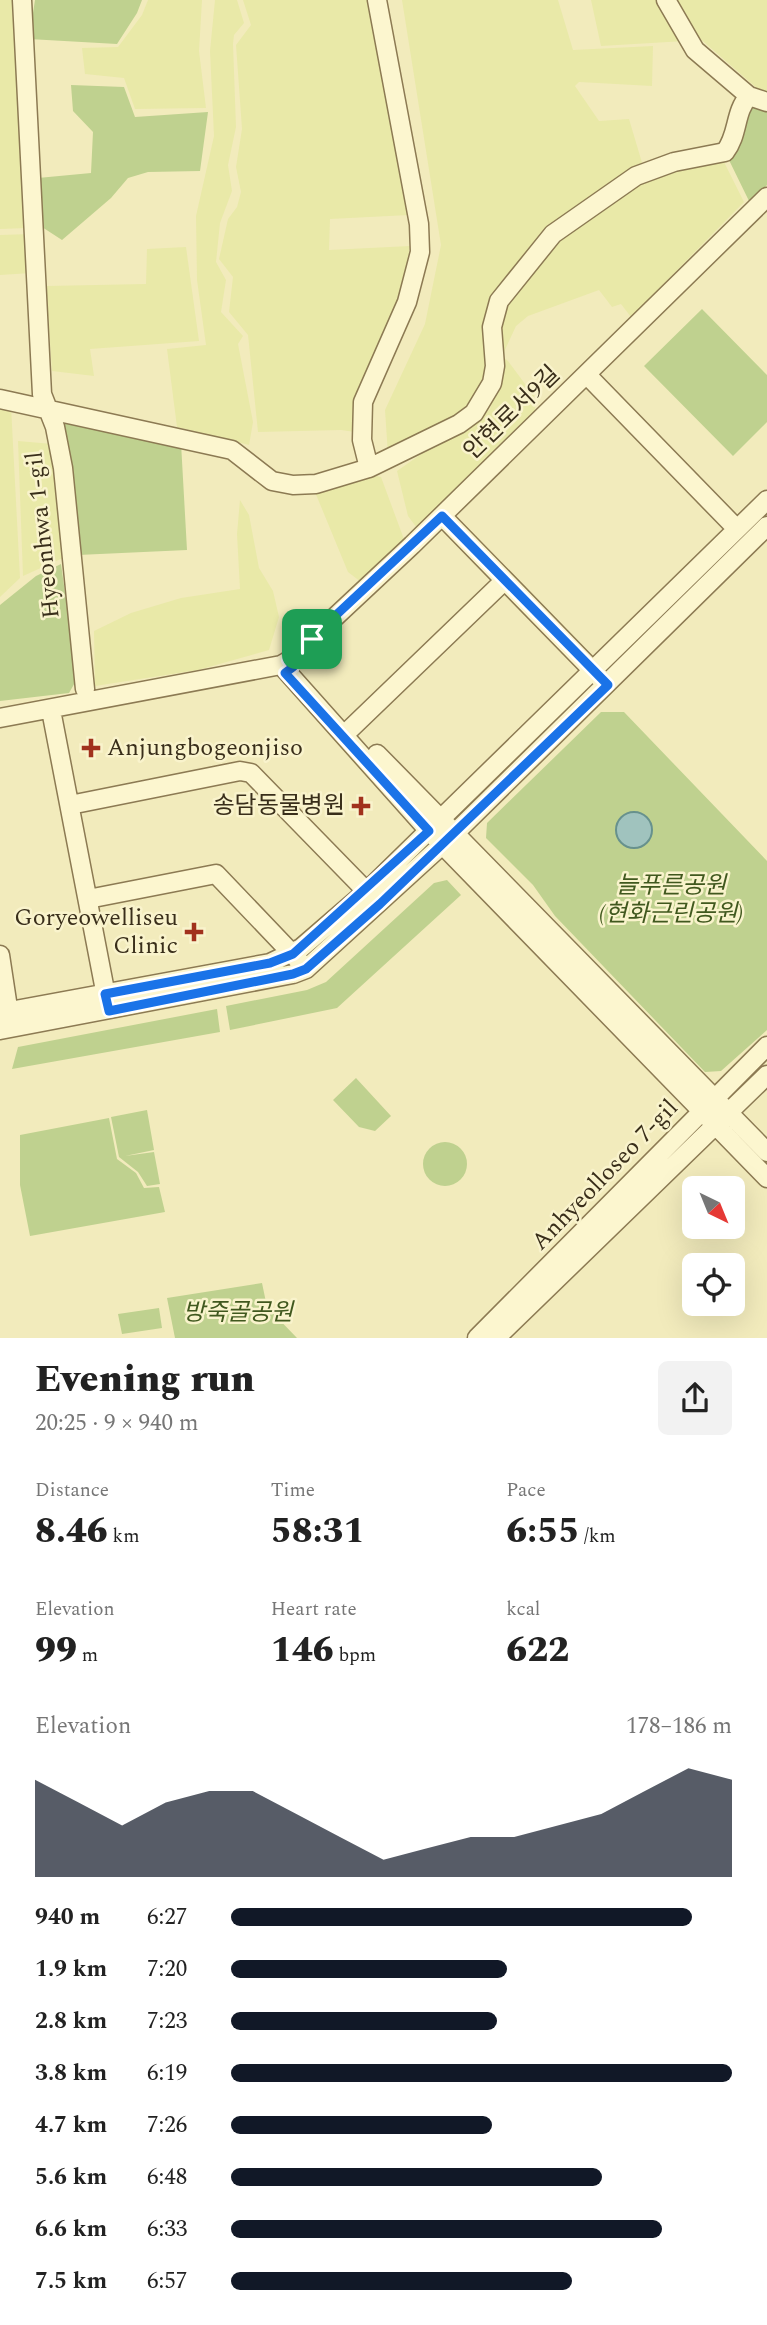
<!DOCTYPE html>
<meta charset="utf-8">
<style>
:root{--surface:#fff;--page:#f2f2f2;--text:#222;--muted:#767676;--accent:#111827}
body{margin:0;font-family:Spectral,"Noto Sans KR",serif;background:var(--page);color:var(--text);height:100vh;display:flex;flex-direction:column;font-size:26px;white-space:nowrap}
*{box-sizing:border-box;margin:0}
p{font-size:23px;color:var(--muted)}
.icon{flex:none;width:38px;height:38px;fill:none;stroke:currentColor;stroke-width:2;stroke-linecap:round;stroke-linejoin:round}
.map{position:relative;height:1338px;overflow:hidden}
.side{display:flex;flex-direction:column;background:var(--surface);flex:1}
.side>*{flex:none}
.needle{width:46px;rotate:137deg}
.buttons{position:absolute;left:682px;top:1176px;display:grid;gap:14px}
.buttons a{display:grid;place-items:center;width:63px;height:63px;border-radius:10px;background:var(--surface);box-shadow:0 7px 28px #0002;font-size:35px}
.pin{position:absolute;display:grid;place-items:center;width:60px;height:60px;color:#fff;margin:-30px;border-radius:14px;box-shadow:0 4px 10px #0006}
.round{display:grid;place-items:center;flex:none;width:74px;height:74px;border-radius:10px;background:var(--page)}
.headline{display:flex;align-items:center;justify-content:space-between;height:119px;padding:0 35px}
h1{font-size:38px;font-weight:800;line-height:52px}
.stats{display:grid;grid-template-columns:repeat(3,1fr);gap:10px;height:119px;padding:7px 35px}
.stats div{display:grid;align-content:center}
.stats b{font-size:35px;font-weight:800}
.stats small{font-size:19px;font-weight:400}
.stats p{font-size:19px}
.chart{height:196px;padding:14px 35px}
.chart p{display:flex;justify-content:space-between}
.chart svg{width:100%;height:126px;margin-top:7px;fill:var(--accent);opacity:.7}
ul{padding:0 35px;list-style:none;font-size:23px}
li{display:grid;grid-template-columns:112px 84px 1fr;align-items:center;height:52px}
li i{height:18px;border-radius:9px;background:var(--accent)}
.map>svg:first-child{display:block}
.farmland{fill:#e9e9a8}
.green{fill:#bfd18f}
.water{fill:#a0c3be;stroke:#67918d;stroke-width:2}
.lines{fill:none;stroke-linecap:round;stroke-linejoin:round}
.minor-casing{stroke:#8c7a53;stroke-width:21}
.minor{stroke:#fcf6cf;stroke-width:18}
.route-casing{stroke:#fff;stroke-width:14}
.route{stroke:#1a73e8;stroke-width:9}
.poi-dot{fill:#a1311d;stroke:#f9f3cc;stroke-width:2.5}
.labels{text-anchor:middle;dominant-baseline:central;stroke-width:5;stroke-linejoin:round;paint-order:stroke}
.street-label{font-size:24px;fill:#392e1a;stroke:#f9f3cc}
.poi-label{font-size:24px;fill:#392e1a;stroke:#f9f3cc;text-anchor:end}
.park-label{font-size:24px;font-style:italic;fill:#40581e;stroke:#f9f3cc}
</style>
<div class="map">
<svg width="767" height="1338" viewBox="0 0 767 1338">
<rect width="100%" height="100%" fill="#f2ebbc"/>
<!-- farmland -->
<path class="farmland" d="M0,0H13L27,228L0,229Z
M148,0H202L199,51L206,108L135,109L124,78L85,74L82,48L118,47L142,15Z
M215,0H237L244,23L234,35L233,44L236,127L228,165L232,191L220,223L216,262L226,280L221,312L243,336L238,344L253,422L249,445L177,427L167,349L206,345L197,280L196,216L214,136L210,51Z
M243,0H370L409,215L330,219L329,250L410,246L405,282L355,432L341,430L258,432L248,335L229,312L233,277L219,259L228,219L237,207L241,192L236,167L242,129L236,45L251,25Z
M402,0H558L573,50L653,46L652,86L579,82L575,86L599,121L629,119L643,166L502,285L487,379L476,404L456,419L388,455L385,410L425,324L441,245Z
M591,0H661L685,41L601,46Z
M677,0H767V94L759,90L697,36Z
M723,160L744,202L631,317L621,304L612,307L599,290L528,316L516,326L504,352L496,346L507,301L568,231L631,186L684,166Z
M31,234V273L0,275V235Z
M186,247L199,341L90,349L94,376L52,371L46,286L146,284L147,249Z
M497,353L508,361L534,396L536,417L417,528L408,516L397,471L437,443L470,426L490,409L498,380Z
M0,403L11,406L20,578L0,597Z
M18,441L52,444L62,515L63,558L23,576Z
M371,475L381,477L405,542L361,582L348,572L315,492Z
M240,500L249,515L259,568L273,591L279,617L269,650L198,670L95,686L94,631L131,613L181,598L240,589L237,534Z"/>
<!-- green -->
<path class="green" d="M35,0H142L137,13L117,44L29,39Z
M71,85L124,87L135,117L208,112L200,171L148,172L128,178L111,198L62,240L42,227L38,178L91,173L93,132L73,111Z
M746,107L767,109V185L750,203L728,158Z
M702,309L767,375V422L733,456L644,366Z
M61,419L181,443L187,550L78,555Z
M61,564L77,679L69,693L0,701V605L36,576Z
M601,712H624L767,861V1030L721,1071L705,1072L555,916L533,885L486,838L487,823Z
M447,880L461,895L337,1008L230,1030L226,1006L307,990L326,982L434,883Z
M217,1009L220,1032L12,1069L18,1047Z
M356,1078L391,1116L375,1131L359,1127L333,1100Z
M147,1110L154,1150L125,1156L154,1152L160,1184L147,1186L138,1172L119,1157L111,1117Z
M109,1118L117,1159L136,1173L144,1188L159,1187L165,1212L30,1236L20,1185V1135Z
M423 1164a22 22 0 1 1 44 0a22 22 0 1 1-44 0Z
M262,1283L267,1307L297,1338H175L167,1298Z
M159,1308L162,1328L122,1334L118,1314Z"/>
<!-- water -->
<path class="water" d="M616 830a18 18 0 1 1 36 0a18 18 0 1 1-36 0Z"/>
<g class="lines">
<defs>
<path id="minor" d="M22,0L42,394L55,427L63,468L85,689
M666,0L695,50L749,96L767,102
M587,375L736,528
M0,399L232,450L272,481L293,485L316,484L369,468L459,424L474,413L492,383L495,366L492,327L499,301L553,234L636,176L674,162L725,152C739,134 734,112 749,96
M369,468L362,440L363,402L407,302L420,252L419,224L377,0
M442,516L601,679
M281,665L429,831L767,1178
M51,710L108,1006
M0,718L281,665L288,661L412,545L767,197
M344,735L504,581
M377,754L767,1152
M70,805L240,771L251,773L374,899
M88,899L216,874L300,962
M0,955L10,1021
M0,1013L270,963L301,948L367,891L767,500
M0,1030L293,974L306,969L453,835L767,526
M477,1338L767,1046
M496,1338L767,1075"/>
</defs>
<!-- minor casing -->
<use href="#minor" class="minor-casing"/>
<!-- minor -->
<use href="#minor" class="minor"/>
</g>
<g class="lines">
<defs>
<path id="route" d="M442,516L608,685L380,904L306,969L293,974L109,1011L105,994L270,963L293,954L429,831L285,673L293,667L288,660Z"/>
</defs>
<!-- route casing -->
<use href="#route" class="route-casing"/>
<!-- route -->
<use href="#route" class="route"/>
</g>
<!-- markers -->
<g class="poi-dot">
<path d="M87.5 737.5h7v7h7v7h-7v7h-7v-7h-7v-7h7z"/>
<path d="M357.5 795.5h7v7h7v7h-7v7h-7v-7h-7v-7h7z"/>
<path d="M190.5 921.5h7v7h7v7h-7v7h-7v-7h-7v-7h7z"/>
</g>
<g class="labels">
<!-- street labels -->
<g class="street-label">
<text transform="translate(512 413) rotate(-44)">안현로서9길</text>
<text transform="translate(43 535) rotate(-96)">Hyeonhwa 1-gil</text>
<text transform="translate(605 1175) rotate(-46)">Anhyeolloseo 7-gil</text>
</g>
<!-- poi labels -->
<g class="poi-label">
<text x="107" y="748" text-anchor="start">Anjungbogeonjiso</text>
<text x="345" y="806">송담동물병원</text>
<text x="178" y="918">Goryeowelliseu<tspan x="178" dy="28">Clinic</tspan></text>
</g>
<!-- park labels -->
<g class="park-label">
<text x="671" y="886">늘푸른공원<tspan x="671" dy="28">(현화근린공원)</tspan></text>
<text x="238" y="1313">방죽골공원</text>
</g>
</g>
</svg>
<div class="buttons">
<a><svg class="needle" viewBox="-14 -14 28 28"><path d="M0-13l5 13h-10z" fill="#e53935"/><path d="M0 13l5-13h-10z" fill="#767676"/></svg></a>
<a><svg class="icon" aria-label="locate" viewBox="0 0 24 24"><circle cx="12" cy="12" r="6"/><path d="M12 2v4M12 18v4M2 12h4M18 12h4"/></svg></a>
</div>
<div class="pin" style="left:312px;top:639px;background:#1e9e55"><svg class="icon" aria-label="arrive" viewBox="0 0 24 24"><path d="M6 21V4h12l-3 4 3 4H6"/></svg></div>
</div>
<section class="side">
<div class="headline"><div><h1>Evening run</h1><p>20:25 · 9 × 940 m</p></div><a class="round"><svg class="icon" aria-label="share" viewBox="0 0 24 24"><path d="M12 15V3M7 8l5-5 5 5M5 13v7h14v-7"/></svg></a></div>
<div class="stats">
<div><p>Distance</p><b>8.46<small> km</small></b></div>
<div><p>Time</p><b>58:31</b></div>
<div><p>Pace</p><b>6:55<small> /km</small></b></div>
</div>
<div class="stats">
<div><p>Elevation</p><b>99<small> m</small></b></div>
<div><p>Heart rate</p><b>146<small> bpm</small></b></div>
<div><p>kcal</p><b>622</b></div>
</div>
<div class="chart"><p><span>Elevation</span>178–186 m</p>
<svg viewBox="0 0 160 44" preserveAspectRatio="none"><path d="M0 44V10L10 18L20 26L30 18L40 14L50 14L60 22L70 30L80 38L90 34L100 30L110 30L120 26L130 22L140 14L150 6L160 10V44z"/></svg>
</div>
<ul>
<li><b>940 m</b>6:27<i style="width:92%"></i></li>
<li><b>1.9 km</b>7:20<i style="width:55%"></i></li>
<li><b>2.8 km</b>7:23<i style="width:53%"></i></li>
<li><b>3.8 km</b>6:19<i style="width:100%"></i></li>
<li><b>4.7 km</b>7:26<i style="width:52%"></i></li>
<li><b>5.6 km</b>6:48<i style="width:74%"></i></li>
<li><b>6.6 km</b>6:33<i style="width:86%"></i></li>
<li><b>7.5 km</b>6:57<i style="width:68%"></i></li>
</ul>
</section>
